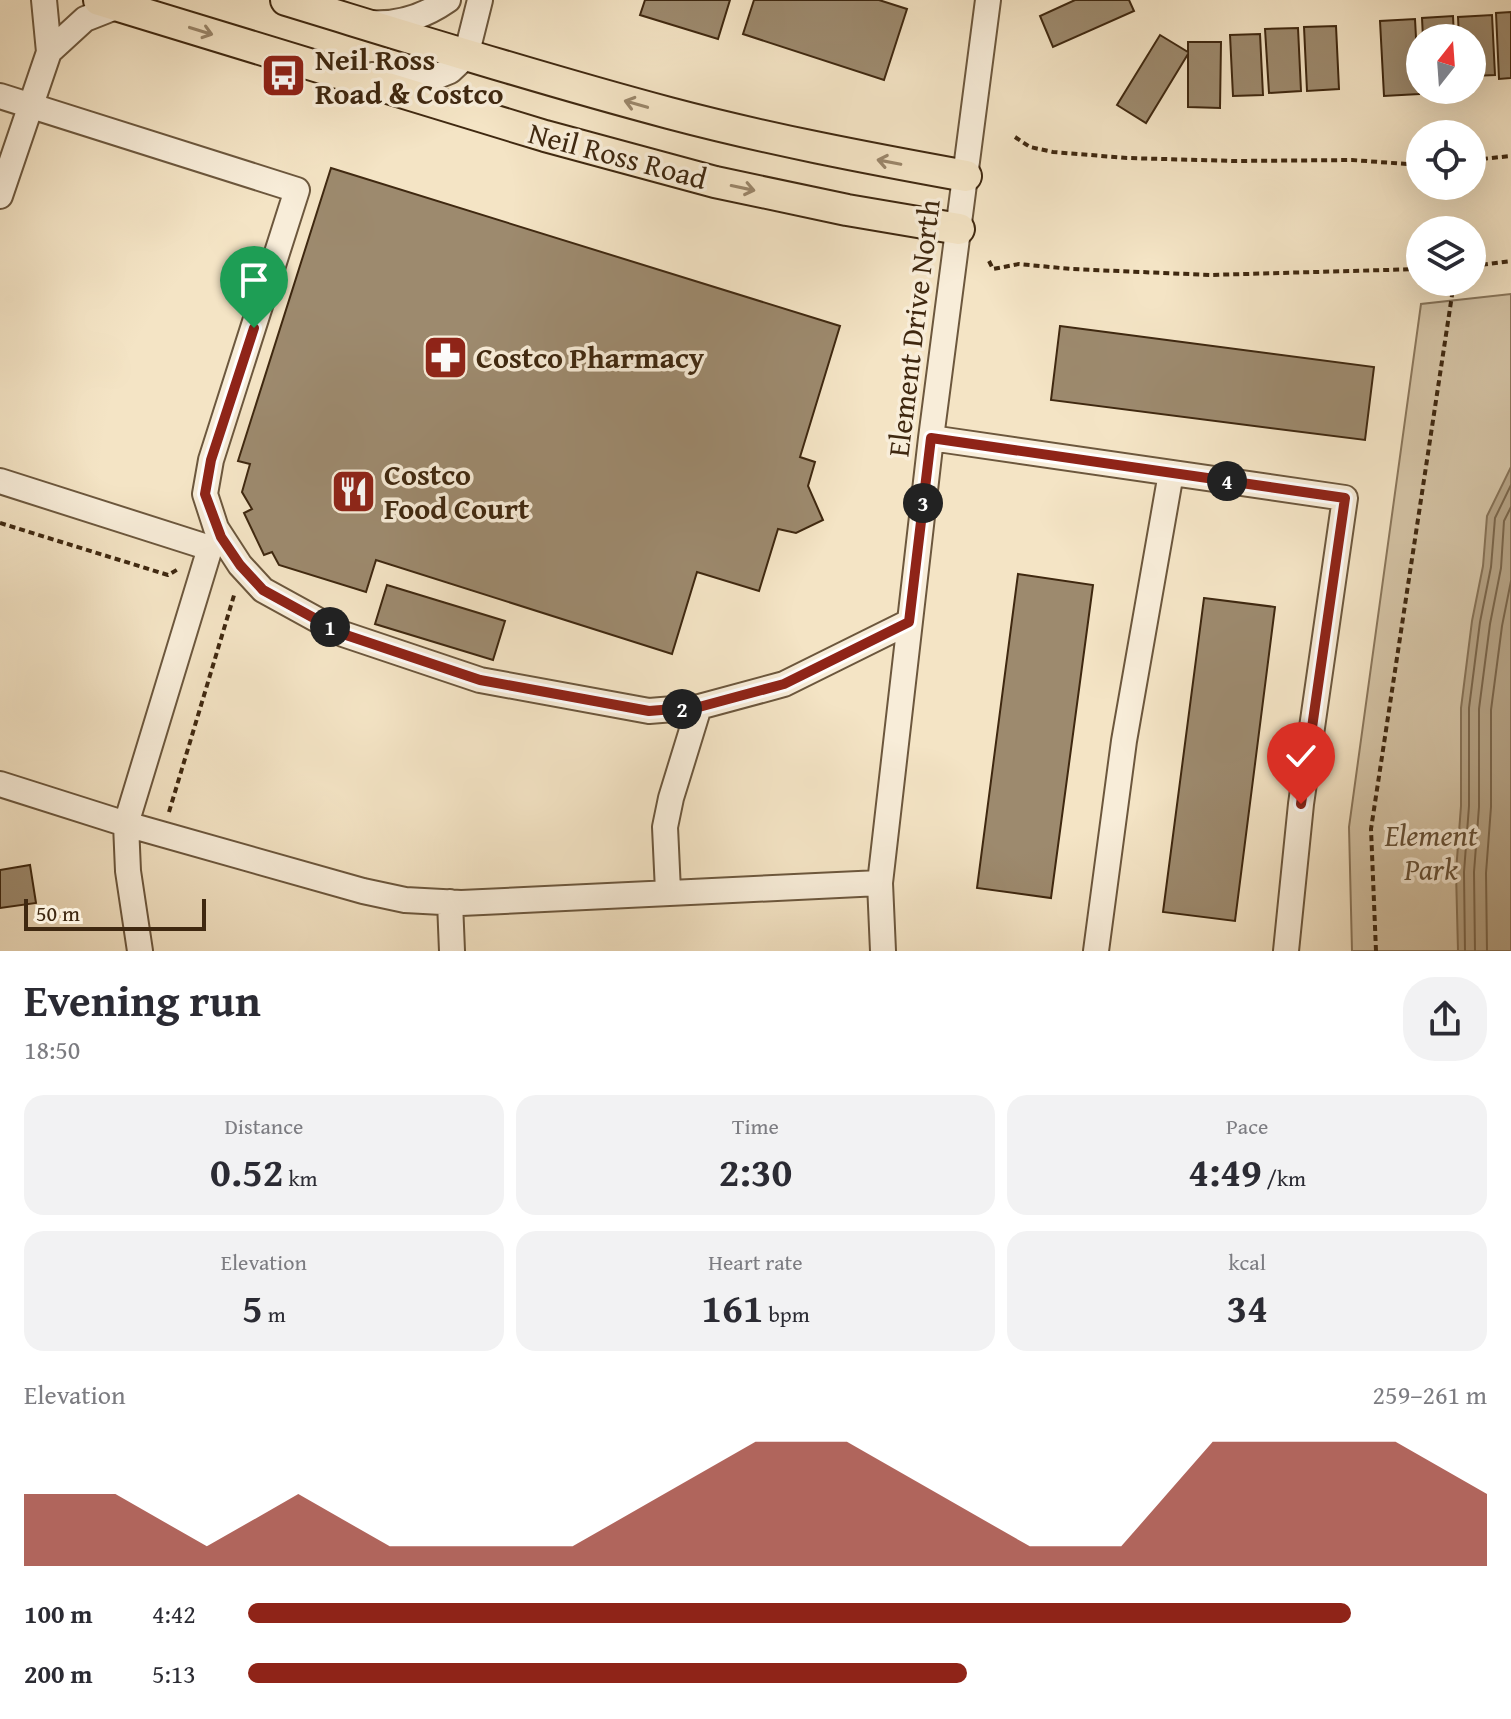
<!DOCTYPE html>
<meta charset="utf-8">
<style>
:root{--surface:#fff;--page:#f2f2f3;--text:#2b2b33;--muted:#7c7c81;--accent:#8f2418}
body{margin:0;font-family:"Gentium Book Plus",serif;background:var(--page);color:var(--text);height:100vh;display:flex;flex-direction:column;font-size:30px;white-space:nowrap}
*{box-sizing:border-box;margin:0}
p{font-size:26px;color:var(--muted)}
.icon{flex:none;width:44px;height:44px;fill:none;stroke:currentColor;stroke-width:2;stroke-linecap:round;stroke-linejoin:round}
.map{position:relative;height:951px;overflow:hidden}
.drawer{display:flex;flex-direction:column;background:var(--surface);flex:1}
.drawer>*{flex:none}
.needle{width:52px;rotate:17deg}
.fabs{position:absolute;left:1406px;top:24px;display:grid;gap:16px}
.fabs a{display:grid;place-items:center;width:80px;height:80px;border-radius:50%;background:var(--surface);box-shadow:0 8px 32px #0002;font-size:40px}
.scale{position:absolute;left:24px;bottom:20px;width:182px;box-sizing:border-box;padding-left:8px;border:4px solid #3f2810;border-top:0;font-size:22px;line-height:28px;white-space:nowrap;color:#3f2810;-webkit-text-stroke:6px #f8edd9;paint-order:stroke}
.pin{position:absolute;display:grid;place-items:center;width:68px;height:68px;color:#fff;margin:-82px -34px;border-radius:50% 50% 50% 0;rotate:-45deg;box-shadow:0 0 8px #0007}
.pin .icon{rotate:45deg}
.km{position:absolute;width:40px;height:40px;margin:-20px;border-radius:50%;background:#222;color:#fff;font-size:22px;line-height:40px;text-align:center}
.round{display:grid;place-items:center;flex:none;width:84px;height:84px;border-radius:32px;background:var(--page)}
.summary{display:flex;align-items:center;justify-content:space-between;height:136px;padding:0 24px}
h1{font-size:44px;font-weight:700;line-height:60px}
.metrics{display:grid;grid-template-columns:repeat(3,1fr);gap:12px;height:136px;padding:8px 24px}
.metrics div{display:grid;align-content:center;border-radius:20px;background:var(--page);text-align:center}
.metrics b{font-size:40px;font-weight:700}
.metrics small{font-size:22px;font-weight:400}
.metrics p{font-size:22px}
.chart{height:224px;padding:16px 24px}
.chart p{display:flex;justify-content:space-between}
.chart svg{width:100%;height:144px;margin-top:8px;fill:var(--accent);opacity:.7}
ul{padding:0 24px;list-style:none;font-size:26px}
li{display:grid;grid-template-columns:128px 96px 1fr;align-items:center;height:60px}
li i{height:20px;border-radius:10px;background:var(--accent)}
.map>svg:first-child{display:block}
.green{fill:#d5c4a6;stroke:#8a765b;stroke-width:2}
.water{fill:#b6a487;stroke:#867257;stroke-width:2}
.lines{fill:none;stroke-linecap:round;stroke-linejoin:round}
.shore{stroke:#7a664c;stroke-width:2}
.building{fill:#9d8a6e;stroke:#3f2810;stroke-width:2}
.minor-casing{stroke:#6c573d;stroke-width:28}
.major-casing{stroke:#3f2810;stroke-width:34}
.path{stroke:#3f2810;stroke-width:4;stroke-dasharray:6 4;stroke-linecap:butt}
.minor{stroke:#f8edd9;stroke-width:24}
.major{stroke:#f4e4c5;stroke-width:30}
.oneway{stroke:#9a866a}
.route-casing{stroke:#fff;stroke-width:16}
.route{stroke:#8f2418;stroke-width:10}
.labels{text-anchor:middle;dominant-baseline:central;stroke-width:7;stroke-linejoin:round;paint-order:stroke}
.poi-label{font-size:30px;font-weight:bold;fill:#3f2810;stroke:#f8edd9;text-anchor:start}
.street-label{font-size:30px;fill:#3f2810;stroke:#f8edd9}
.park-label{font-size:30px;font-style:italic;fill:#644f36;stroke:#f8edd9}
</style>
<div class="map">
<svg width="1511" height="951" viewBox="0 0 1511 951">
<rect width="100%" height="100%" fill="#f4e4c5"/>
<filter id="stains"><feTurbulence type="fractalNoise" baseFrequency=".0025" numOctaves="4"/><feColorMatrix values="0 0 0 0 .2 0 0 0 0 .09 0 0 0 0 .02 0 0 0 .5 -.17"/></filter>
<radialGradient id="worn" r=".72"><stop offset=".6" stop-color="#630" stop-opacity="0"/><stop offset="1" stop-color="#630" stop-opacity=".3"/></radialGradient>
<!-- green -->
<path class="green" d="M1511,294V951H1352L1349,827L1421,304Z"/>
<!-- water -->
<path class="water" d="M1511,467V951H1458L1456,872L1461,806V708L1472,621L1483,566L1487,516Z"/>
<g class="lines">
<!-- shore -->
<path class="shore" d="M1465,951L1464,872L1469,806V708L1480,622L1491,567L1495,518L1511,485
M1475,951L1474,872L1479,807V709L1490,624L1501,568L1504,521L1511,507
M1487,951L1486,873L1491,807V710L1502,626L1511,581"/>
</g>
<!-- building -->
<path class="building" d="M645,0H730L718,39L640,15Z
M754,0H879L907,9L884,80L743,34Z
M1075,0H1129L1134,11L1053,47L1040,16Z
M1511,12V78L1499,79L1496,13Z
M1492,15L1495,75L1472,76V38H1459L1458,17Z
M1453,16L1454,38H1423L1422,18Z
M1415,19L1419,94L1384,96L1380,21Z
M1336,26L1339,89L1307,91L1304,27Z
M1298,28L1301,91L1269,93L1265,29Z
M1260,34L1263,95L1233,96L1230,35Z
M1160,35L1188,52V42H1221L1220,108L1188,107V54L1146,123L1117,105Z
M331,168L840,326L800,457L815,462L808,486L823,520L796,533L778,529L759,591L697,572L672,654L376,560L366,592L279,565L272,552L264,555L244,513L252,509L242,492L250,464L238,461Z
M1060,326L1374,367L1365,440L1051,400Z
M1018,574L1093,585L1051,898L977,888Z
M387,585L505,621L493,660L375,624Z
M1204,598L1275,607L1235,921L1163,912Z
M30,865L36,903L0,908V870Z"/>
<g class="lines">
<defs>
<path id="minor" d="M371,23C399,25 425,16 448,0
M49,52L85,19L118,6
M372,75L423,78L435,77L450,71L466,56L480,0
M0,96L297,190L211,460L205,494L216,528L240,565L263,590L343,634L480,680L649,711L699,707L784,684L909,622
M0,196L49,52L44,0
M931,438L1345,498L1301,804L1286,951
M0,481L210,548
M0,784L126,824L363,891L405,900L461,903L880,883
M668,891L665,827L671,798L699,707
M450,902L452,951
M140,951L128,871L126,824L210,548L221,537
M883,951L880,883L931,438L988,0
M1096,951L1124,741L1171,473"/>
<path id="major" d="M99,0L545,136L715,182L847,210L959,229
M286,0C414,39 541,79 669,113C767,139 867,158 966,176"/>
</defs>
<!-- minor casing -->
<use href="#minor" class="minor-casing"/>
<!-- major casing -->
<use href="#major" class="major-casing"/>
<!-- path -->
<path class="path" d="M1015,137L1030,147L1053,152L1127,158L1235,161L1352,160L1420,165
M1472,160L1511,156
M989,261L993,269L1019,264L1071,269L1210,275L1420,269
M1472,266L1511,261
M0,523L168,575L180,568
M169,812L235,592
M1376,951L1371,829L1454,282"/>
<!-- minor -->
<use href="#minor" class="minor"/>
<!-- major -->
<use href="#major" class="major"/>
</g>
<!-- one-way arrows -->
<defs><path id="oneway-shaft" d="M-6 0H5M1.5-3L5.5 0L1.5 3" fill="none" stroke-width="1.6" stroke-linecap="round" stroke-linejoin="round" transform="scale(2)"/></defs>
<g class="oneway">
<use href="#oneway-shaft" transform="translate(201 31) rotate(17)"/>
<use href="#oneway-shaft" transform="translate(636 104) rotate(-164)"/>
<use href="#oneway-shaft" transform="translate(889 162) rotate(-169)"/>
<use href="#oneway-shaft" transform="translate(743 188) rotate(12)"/>
</g>
<g class="lines">
<defs>
<path id="route" d="M254,328L211,460L205,494L221,537L240,565L263,590L343,634L480,680L649,711L699,707L784,684L909,622L931,438L1345,498L1301,804"/>
</defs>
<!-- route casing -->
<use href="#route" class="route-casing"/>
<!-- route -->
<use href="#route" class="route"/>
</g>
<!-- icons -->
<defs>
<symbol id="bus-square" viewBox="-11 -11 22 22"><rect x="-9" y="-9" width="18" height="18" rx="4" fill="#8f2418" stroke="#f8edd9"/><path d="M-5-6H5V4H4V6H2V4H-2V6H-4V4H-5ZM-3.5-4V0h7V-4ZM-3.5 1.2v1.5H-2V1.2ZM2 1.2v1.5H3.5V1.2Z" fill="#fff"/></symbol>
<symbol id="pharmacy-square" viewBox="-11 -11 22 22"><rect x="-9" y="-9" width="18" height="18" rx="4" fill="#8f2418" stroke="#f8edd9"/><path d="M-2-6h4v4h4v4h-4v4h-4v-4h-4v-4h4Z" fill="#fff"/></symbol>
<symbol id="restaurant-square" viewBox="-11 -11 22 22"><rect x="-9" y="-9" width="18" height="18" rx="4" fill="#8f2418" stroke="#f8edd9"/><path d="M-5-6h1v4h1v-4h1v4h1v-4h1v5L-1.5 .5V6h-2V.5L-5-1ZM5-6V6H3V1.5H1.5Q1.5-4 5-6Z" fill="#fff"/></symbol>
</defs>
<g fill-rule="evenodd">
<use href="#bus-square" x="258" y="50" width="51" height="51"/>
<use href="#pharmacy-square" x="420" y="332" width="51" height="51"/>
<use href="#restaurant-square" x="328" y="466" width="51" height="51"/>
</g>
<g class="labels">
<!-- poi labels -->
<g class="poi-label">
<text x="315" y="59">Neil Ross<tspan x="315" dy="34">Road &amp; Costco</tspan></text>
<text x="476" y="357">Costco Pharmacy</text>
<text x="384" y="474">Costco<tspan x="384" dy="34">Food Court</tspan></text>
</g>
<!-- street labels -->
<g class="street-label">
<text transform="translate(618 155) rotate(15)">Neil Ross Road</text>
<text transform="translate(913 328) rotate(-83)">Element Drive North</text>
</g>
<!-- park labels -->
<g class="park-label">
<text x="1431" y="835">Element<tspan x="1431" dy="34">Park</tspan></text>
</g>
</g>
<rect width="100%" height="100%" filter="url(#stains)"/>
<rect width="100%" height="100%" fill="url(#worn)"/>
</svg>
<div class="fabs">
<a><svg class="needle" viewBox="-14 -14 28 28"><path d="M0-13l5 13h-10z" fill="#e53935"/><path d="M0 13l5-13h-10z" fill="#7c7c81"/></svg></a>
<a><svg class="icon" aria-label="locate" viewBox="0 0 24 24"><circle cx="12" cy="12" r="6"/><path d="M12 2v4M12 18v4M2 12h4M18 12h4"/></svg></a>
<a><svg class="icon" aria-label="layers" viewBox="0 0 24 24"><path d="M12 4l9 5-9 5-9-5zM3 14l9 5 9-5"/></svg></a>
</div>
<div class="scale">50 m</div>
<div class="pin" style="left:254px;top:328px;background:#1e9e55"><svg class="icon" aria-label="arrive" viewBox="0 0 24 24"><path d="M6 21V4h12l-3 4 3 4H6"/></svg></div>
<div class="pin" style="left:1301px;top:804px;background:#d93025"><svg class="icon" aria-label="check" viewBox="0 0 24 24"><path d="M5 12l5 5 9-10"/></svg></div>
<b class="km" style="left:330px;top:627px">1</b>
<b class="km" style="left:682px;top:709px">2</b>
<b class="km" style="left:923px;top:503px">3</b>
<b class="km" style="left:1227px;top:481px">4</b>
</div>
<section class="drawer">
<div class="summary"><div><h1>Evening run</h1><p>18:50</p></div><a class="round"><svg class="icon" aria-label="share" viewBox="0 0 24 24"><path d="M12 15V3M7 8l5-5 5 5M5 13v7h14v-7"/></svg></a></div>
<div class="metrics">
<div><p>Distance</p><b>0.52<small> km</small></b></div>
<div><p>Time</p><b>2:30</b></div>
<div><p>Pace</p><b>4:49<small> /km</small></b></div>
</div>
<div class="metrics">
<div><p>Elevation</p><b>5<small> m</small></b></div>
<div><p>Heart rate</p><b>161<small> bpm</small></b></div>
<div><p>kcal</p><b>34</b></div>
</div>
<div class="chart"><p><span>Elevation</span>259–261 m</p>
<svg viewBox="0 0 160 44" preserveAspectRatio="none"><path d="M0 44V22L10 22L20 38L30 22L40 38L50 38L60 38L70 22L80 6L90 6L100 22L110 38L120 38L130 6L140 6L150 6L160 22V44z"/></svg>
</div>
<ul>
<li><b>100 m</b>4:42<i style="width:89%"></i></li>
<li><b>200 m</b>5:13<i style="width:58%"></i></li>
</ul>
</section>
